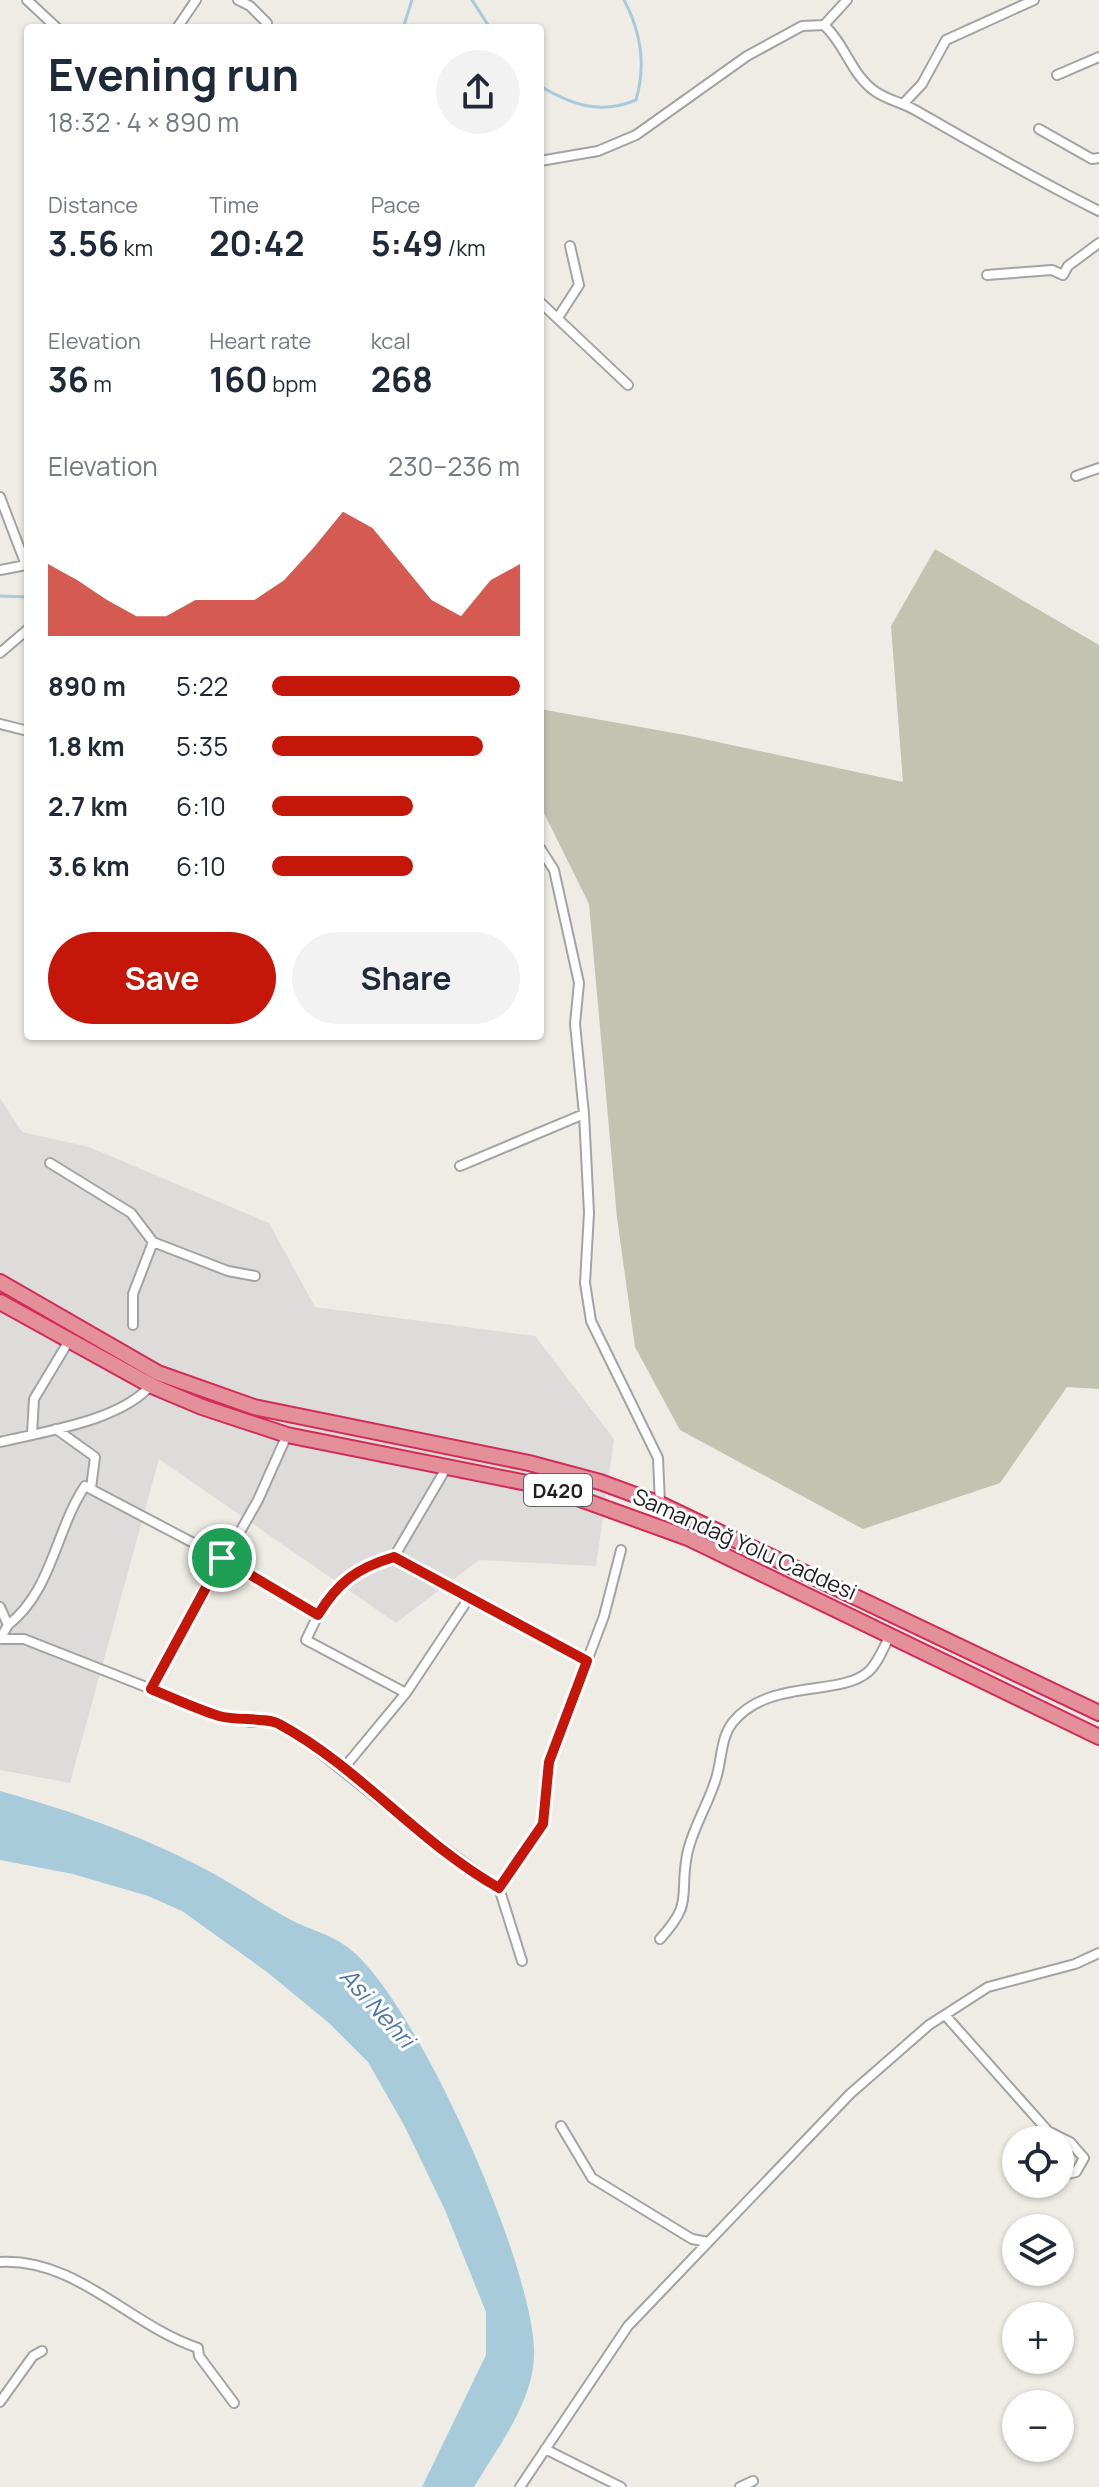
<!DOCTYPE html>
<meta charset="utf-8">
<style>
:root{--surface:#fff;--page:#f2f2f3;--text:#1f2937;--muted:#747a83;--accent:#c41609}
body{margin:0;font-family:Manrope,sans-serif;background:var(--page);color:var(--text);height:100vh;display:flex;flex-direction:column;font-size:30px;white-space:nowrap}
*{box-sizing:border-box;margin:0}
p{font-size:26px;color:var(--muted)}
.icon{flex:none;width:44px;height:44px;fill:none;stroke:currentColor;stroke-width:2;stroke-linecap:round;stroke-linejoin:round}
.map{position:relative;flex:1;overflow:hidden}
.side{position:absolute;left:24px;top:24px;width:520px;height:1016px;display:flex;flex-direction:column;background:var(--surface);border-radius:8px;box-shadow:0 2px 6px #0004}
.side>*{flex:none}
.controls{position:absolute;left:1002px;top:2126px;display:grid;gap:16px}
.controls a{display:grid;place-items:center;width:72px;height:72px;border-radius:50%;background:var(--surface);box-shadow:0 2px 6px #0004;font-size:40px}
.pin{position:absolute;display:grid;place-items:center;width:68px;height:68px;color:#fff;margin:-34px;border:4px solid #fff;border-radius:50%;box-shadow:0 2px 8px #0007}
.round{display:grid;place-items:center;flex:none;width:84px;height:84px;border-radius:42px;background:var(--page)}
.summary{display:flex;align-items:center;justify-content:space-between;height:136px;padding:0 24px}
h1{font-size:44px;font-weight:700;line-height:60px}
.stats{display:grid;grid-template-columns:repeat(3,1fr);gap:12px;height:136px;padding:8px 24px}
.stats div{display:grid;align-content:center}
.stats b{font-size:34px;font-weight:700}
.stats small{font-size:22px;font-weight:400}
.stats p{font-size:22px}
.chart{height:224px;padding:16px 24px}
.chart p{display:flex;justify-content:space-between}
.chart svg{width:100%;height:144px;margin-top:8px;fill:var(--accent);opacity:.7}
.button{display:flex;gap:16px;margin-top:auto;padding:16px 24px}
.button a{flex:1;height:92px;border-radius:48px;background:var(--accent);color:#fff;font-size:32px;font-weight:700;line-height:92px;text-align:center}
.button a+a{background:var(--page);color:var(--text)}
ul{padding:0 24px;list-style:none;font-size:26px}
li{display:grid;grid-template-columns:128px 96px 1fr;align-items:center;height:60px}
li i{height:20px;border-radius:10px;background:var(--accent)}
.map>svg:first-child{display:block}
.residential{fill:#dddcdb}
.construction{fill:#c2c3b1}
.water{fill:#a7cbdb}
.lines{fill:none;stroke-linecap:round;stroke-linejoin:round}
.stream{stroke:#a7cbdb;stroke-width:3}
.street-casing{stroke:#a3a3a3;stroke-width:12}
.highway-casing{stroke:#d32c59;stroke-width:18}
.street{stroke:#fff;stroke-width:8}
.highway{stroke:#e3909a;stroke-width:14}
.route-casing{stroke:#fff;stroke-width:16}
.route{stroke:#c41609;stroke-width:10}
.labels{text-anchor:middle;dominant-baseline:central;stroke-width:6;stroke-linejoin:round;paint-order:stroke}
.shield{fill:#fff;stroke:#626262;stroke-width:2}
.shield-label{font-size:20px;font-weight:bold;fill:#1f1f1f}
.street-label{font-size:22px;fill:#1f1f1f;stroke:#fff}
.water-label{font-size:24px;font-style:italic;fill:#4f76aa;stroke:#fff}
</style>
<div class="map">
<svg width="1099" height="2487" viewBox="0 0 1099 2487">
<rect width="100%" height="100%" fill="#efece5"/>
<!-- residential -->
<path class="residential" d="M0,1098L22,1132L89,1147L269,1223L315,1307L535,1336L614,1439L596,1566L479,1560L396,1623L159,1459L70,1783L0,1770Z"/>
<!-- construction -->
<path class="construction" d="M935,549L1099,645V1389L1067,1387L1000,1483L863,1529L680,1430L635,1347L617,1218L589,904L540,805V709L685,735L903,782L891,626Z"/>
<!-- water -->
<path class="water" d="M0,1791C71,1811 138,1834 203,1868C233,1883 261,1904 291,1920C309,1929 329,1934 346,1946C414,1993 538,2273 534,2357C532,2404 497,2448 474,2487H422L486,2355V2312L445,2210L405,2127L368,2062L329,2023L267,1972L182,1911L148,1896L73,1874L0,1860Z"/>
<g class="lines">
<!-- stream -->
<path class="stream" d="M472,0L490,28
M403,28L412,0
M540,86C572,105 600,115 636,100C646,66 641,32 624,0
M0,596L28,597"/>
<defs>
<path id="street" d="M27,0L57,28
M238,0L250,6L267,23
M824,25L847,0
M177,28L196,0
M1057,75L1099,57
M903,104L922,84L946,40L1034,0
M1039,129L1092,159L1099,158
M540,161L598,151L636,135L747,56L802,26L824,25C846,45 851,75 876,92C888,100 903,103 915,110C976,145 1036,180 1099,211
M987,275L1052,270L1063,275L1068,266L1099,243
M540,302L628,385
M559,316L579,285L570,246
M1076,476L1099,468
M0,497L26,565L0,570
M0,653L28,629
M0,724L28,731
M540,848L554,870L579,983L575,1024L584,1114L589,1213L585,1283L591,1321L658,1458L660,1504
M50,1163L131,1213L153,1242L228,1271L255,1276
M460,1166L584,1114
M133,1325V1294L153,1242
M56,1429L95,1457L91,1488
M32,1434L34,1399L70,1339
M0,1442C46,1431 121,1421 152,1384
M394,1557L448,1465
M0,1607L8,1625L0,1639
M318,1615L306,1640L406,1693
M8,1625C52,1591 56,1529 85,1486L222,1558L318,1615C338,1583 357,1568 394,1557L587,1661
M2,1639H24L220,1716L251,1722L275,1721L302,1738L393,1811L499,1888
M151,1689L258,1500L287,1435
M343,1769L406,1693L469,1598
M660,1939C694,1902 679,1897 687,1855C692,1828 710,1802 717,1775C722,1757 721,1737 733,1722C769,1678 839,1697 868,1672C878,1663 884,1647 890,1635
M522,1961L499,1888L543,1824L549,1762L604,1616L621,1550
M945,2015L1048,2131L1070,2142L1084,2158L1076,2172L1060,2176
M561,2126L592,2178L692,2239L708,2242
M0,2262C77,2258 129,2325 198,2348L199,2356L234,2403
M0,2402L33,2356L42,2351
M545,2449L621,2487
M520,2487L628,2326L850,2094L929,2025L988,1987L1075,1964L1099,1953
M740,2487L753,2481"/>
<path id="highway" d="M0,1282L158,1373L254,1407L529,1463L600,1482L660,1504L1099,1713
M0,1302L152,1386L202,1407L287,1435L547,1487L688,1538L1099,1737"/>
</defs>
<!-- street casing -->
<use href="#street" class="street-casing"/>
<!-- highway casing -->
<use href="#highway" class="highway-casing"/>
<!-- street -->
<use href="#street" class="street"/>
<!-- highway -->
<use href="#highway" class="highway"/>
</g>
<g class="lines">
<defs>
<path id="route" d="M394,1557L587,1661L549,1762L543,1824L499,1888C419,1843 359,1767 279,1724C267,1717 236,1721 219,1716C196,1709 173,1698 151,1689L222,1558L318,1615C338,1582 357,1568 394,1557Z"/>
</defs>
<!-- route casing -->
<use href="#route" class="route-casing"/>
<!-- route -->
<use href="#route" class="route"/>
</g>
<g class="labels">
<!-- shield labels -->
<rect class="shield" x="524" y="1474" width="68" height="32" rx="6"/>
<g class="shield-label">
<text x="558" y="1490">D420</text>
</g>
<!-- street labels -->
<g class="street-label">
<text transform="translate(745 1544) rotate(24)">Samandağ Yolu Caddesi</text>
</g>
<!-- water labels -->
<g class="water-label">
<text transform="translate(378 2007) rotate(48)">Asi Nehri</text>
</g>
</g>
</svg>
<div class="controls">
<a><svg class="icon" aria-label="locate" viewBox="0 0 24 24"><circle cx="12" cy="12" r="6"/><path d="M12 2v4M12 18v4M2 12h4M18 12h4"/></svg></a>
<a><svg class="icon" aria-label="layers" viewBox="0 0 24 24"><path d="M12 4l9 5-9 5-9-5zM3 14l9 5 9-5"/></svg></a>
<a>+</a>
<a>−</a>
</div>
<div class="pin" style="left:222px;top:1558px;background:#1e9e55"><svg class="icon" aria-label="arrive" viewBox="0 0 24 24"><path d="M6 21V4h12l-3 4 3 4H6"/></svg></div>
<section class="side">
<div class="summary"><div><h1>Evening run</h1><p>18:32 · 4 × 890 m</p></div><a class="round"><svg class="icon" aria-label="share" viewBox="0 0 24 24"><path d="M12 15V3M7 8l5-5 5 5M5 13v7h14v-7"/></svg></a></div>
<div class="stats">
<div><p>Distance</p><b>3.56<small> km</small></b></div>
<div><p>Time</p><b>20:42</b></div>
<div><p>Pace</p><b>5:49<small> /km</small></b></div>
</div>
<div class="stats">
<div><p>Elevation</p><b>36<small> m</small></b></div>
<div><p>Heart rate</p><b>160<small> bpm</small></b></div>
<div><p>kcal</p><b>268</b></div>
</div>
<div class="chart"><p><span>Elevation</span>230–236 m</p>
<svg viewBox="0 0 160 44" preserveAspectRatio="none"><path d="M0 44V22L10 27L20 33L30 38L40 38L50 33L60 33L70 33L80 27L90 17L100 6L110 11L120 22L130 33L140 38L150 27L160 22V44z"/></svg>
</div>
<ul>
<li><b>890 m</b>5:22<i style="width:100%"></i></li>
<li><b>1.8 km</b>5:35<i style="width:85%"></i></li>
<li><b>2.7 km</b>6:10<i style="width:57%"></i></li>
<li><b>3.6 km</b>6:10<i style="width:57%"></i></li>
</ul>
<div class="button"><a>Save</a><a>Share</a></div>
</section>
</div>
